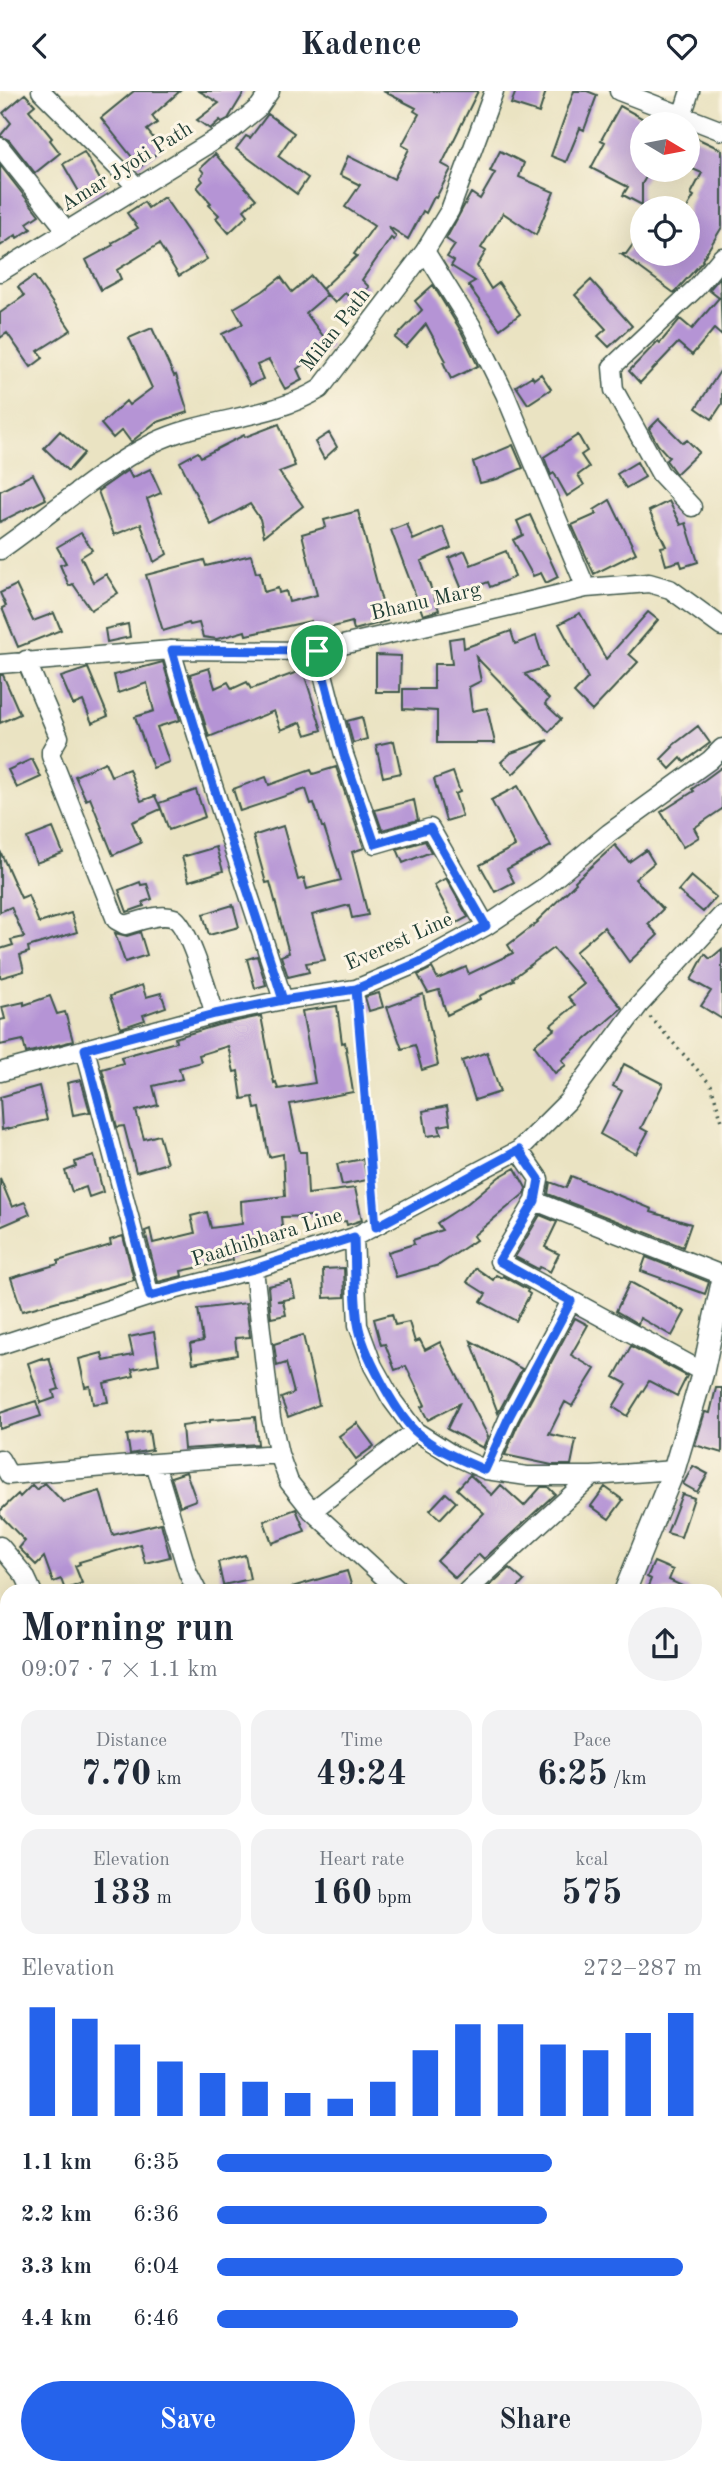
<!DOCTYPE html>
<meta charset="utf-8">
<style>
:root{--surface:#fff;--page:#f2f2f3;--text:#1f2937;--muted:#747a83;--accent:#2563eb}
body{margin:0;font-family:"Old Standard TT",serif;background:var(--page);color:var(--text);height:100vh;display:flex;flex-direction:column;font-size:26px;white-space:nowrap}
*{box-sizing:border-box;margin:0}
p{font-size:23px;color:var(--muted)}
.icon{flex:none;width:38px;height:38px;fill:none;stroke:currentColor;stroke-width:2;stroke-linecap:round;stroke-linejoin:round}
.map{position:relative;flex:1;overflow:hidden}
.details{position:absolute;left:0px;top:1493px;width:723px;height:891px;display:flex;flex-direction:column;background:var(--surface);border-radius:21px 21px 0 0;box-shadow:0 7px 28px #0002}
.details>*{flex:none}
.needle{width:46px;rotate:100deg}
.controls{position:absolute;left:630px;top:21px;display:grid;gap:14px}
.controls a{display:grid;place-items:center;width:70px;height:70px;border-radius:50%;background:var(--surface);box-shadow:0 7px 28px #0002;font-size:35px}
.pin{position:absolute;display:grid;place-items:center;width:60px;height:60px;color:#fff;margin:-30px;border:4px solid #fff;border-radius:50%;box-shadow:0 2px 7px #0007}
.round{display:grid;place-items:center;flex:none;width:74px;height:74px;border-radius:37px;background:var(--page)}
.head{display:flex;align-items:center;justify-content:space-between;height:119px;padding:0 21px}
h1{font-size:38px;font-weight:700;line-height:52px}
.metrics{display:grid;grid-template-columns:repeat(3,1fr);gap:10px;height:119px;padding:7px 21px}
.metrics div{display:grid;align-content:center;border-radius:18px;background:var(--page);text-align:center}
.metrics b{font-size:35px;font-weight:700}
.metrics small{font-size:19px;font-weight:400}
.metrics p{font-size:19px}
.chart{height:196px;padding:14px 21px}
.chart p{display:flex;justify-content:space-between}
.chart svg{width:100%;height:126px;margin-top:7px;stroke:var(--accent);stroke-width:6}
.cta{display:flex;gap:14px;margin-top:auto;padding:14px 21px}
.cta a{flex:1;height:80px;border-radius:42px;background:var(--accent);color:#fff;font-size:28px;font-weight:700;line-height:80px;text-align:center}
.cta a+a{background:var(--page);color:var(--text)}
ul{padding:0 21px;list-style:none;font-size:23px}
li{display:grid;grid-template-columns:112px 84px 1fr;align-items:center;height:52px}
li i{height:18px;border-radius:9px;background:var(--accent)}
header{display:flex;justify-content:space-between;align-items:center;height:91px;padding:0 21px;background:var(--surface);font-size:32px;font-weight:700}
.map>svg:first-child{display:block}
.building{fill:#b594d5}
.lines{fill:none;stroke-linecap:round;stroke-linejoin:round}
.minor-casing{stroke:#3d5649;stroke-width:21}
.tertiary-casing{stroke:#3d5649;stroke-width:24}
.path{stroke:#3d5649;stroke-width:3.5;stroke-dasharray:2 5;stroke-linecap:butt}
.minor{stroke:#fff;stroke-width:18}
.tertiary{stroke:#fff;stroke-width:21}
.route-casing{stroke:#fff;stroke-width:14}
.route{stroke:#2563eb;stroke-width:9}
.labels{text-anchor:middle;dominant-baseline:central;stroke-width:6;stroke-linejoin:round;paint-order:stroke}
.street-label{font-size:21px;fill:#1f3d34;stroke:#fcf5e5}
</style>
<header><svg class="icon" aria-label="back" viewBox="0 0 24 24"><path d="M15 5l-7 7 7 7"/></svg>Kadence<svg class="icon" aria-label="heart" viewBox="0 0 24 24"><path d="M12 20l-8-8c-3-5 5-10 8-4 3-6 11-1 8 4z"/></svg></header>
<div class="map">
<svg width="722" height="2382" viewBox="0 0 722 2382">
<rect width="100%" height="100%" fill="#fcf5e5"/>
<filter id="ink" filterUnits="userSpaceOnUse"><feTurbulence type="fractalNoise" baseFrequency=".0143" numOctaves="2"/><feDisplacementMap in="SourceGraphic" scale="14" xChannelSelector="R" yChannelSelector="G"/><feConvolveMatrix kernelMatrix="1 2 1 2 8 2 1 2 1" color-interpolation-filters="sRGB"/></filter>
<filter id="wash" filterUnits="userSpaceOnUse"><feTurbulence type="fractalNoise" baseFrequency=".00686" numOctaves="4" result="noise"/><feDisplacementMap in="SourceGraphic" scale="28" xChannelSelector="R" yChannelSelector="G"/><feGaussianBlur stdDeviation="1.57" result="paint"/><feColorMatrix in="noise" values="0 0 0 0 0 0 0 0 0 0 0 0 0 0 0 0 0 1.4 0 .05"/><feComposite in="paint" operator="in"/></filter>
<g filter="url(#wash)">
<rect width="100%" height="100%" fill="#eae3c2"/>
<g id="blocks">
<!-- building -->
<path class="building" d="M134,0H180L152,25L157,32L147,39L162,58L140,76L101,27Z
M199,0H245L228,28L222,31L220,29L210,38L197,29L219,12Z
M383,0H478L442,73L451,78L436,107L434,106L426,122L423,120L408,148L388,135L396,146L394,149L391,147L362,189L369,196L354,210L345,202L335,212L322,198L357,165L354,163L374,135L345,116L360,94L340,84L348,65L394,88L409,58L402,54L419,23L414,20L416,17Z
M516,0H546L539,22L511,13Z
M574,0H587L597,4L584,39L580,37L566,71L551,65Z
M25,3L35,14L29,19L52,47L50,49L60,62L35,82L9,49L0,45L11,32L3,22Z
M620,15L642,27V79H650L642,93V114L623,104L628,96L591,77L605,51L601,49Z
M268,23L294,42L278,65L308,87L297,103L236,58L246,45L250,47Z
M688,43L722,59V136L702,169L703,170L674,202L621,163H626L642,141V163H688V115L694,105L691,103L702,82L688,76Z
M500,60L524,72L519,86L554,101L536,144L503,122L481,157L486,160L477,175L491,198L499,192L520,223L500,238L468,194L475,190L451,175L454,170L447,166L455,154L446,148L471,102L480,108L495,82L490,80Z
M84,61L106,99L85,111L63,73Z
M215,63L256,108L244,119L248,124L229,142L216,127L219,124L209,114L211,112L197,96L203,90L200,86L204,82L200,77Z
M0,74L39,124L27,132L31,138L17,147L16,144L0,155Z
M164,106L207,168L179,185L159,153L117,179L121,188L101,199L86,169L113,154L112,152L138,137L127,122L144,111L148,117Z
M34,185L71,239L38,260L43,267L31,276L7,242L0,247V222L24,205L18,196Z
M311,185L327,204L306,222L332,257L319,267L317,263L297,278L302,289L285,298L269,269L257,274L263,288L250,294L222,243L243,233L234,217L263,200L281,186L292,201Z
M720,186L722,245L714,238L692,264L678,252L640,292L629,280L658,250L660,252L680,228L692,238L719,207L709,199Z
M591,189L632,235L609,256L598,245L606,238L575,204Z
M433,194L461,240L478,275L451,288L443,271L446,270L426,233L406,256L395,247L422,219L415,210Z
M152,237L174,285L176,284L188,321L155,332L131,351L122,339L113,347L101,333L126,310L129,314L152,297L129,247Z
M722,277V313L712,328L696,317Z
M541,283L551,298L528,313L516,295L532,285L534,288Z
M659,328L683,352L687,349L699,361L676,383L666,369L669,366L658,354L649,338Z
M279,333L295,375L279,381L303,415L264,445L260,428L250,413L211,434L180,371L198,361L201,366L244,344L245,346Z
M60,340L84,362L68,380L44,357Z
M329,342L337,356L324,368L315,351Z
M578,344L587,360L581,364L589,376L578,384L584,394L567,405L554,382L551,384L544,366Z
M513,354L523,377L497,388L480,392L473,371Z
M637,371L645,386L626,397L617,383Z
M150,378L161,402L147,408L167,463L154,471L141,433L114,444L98,400L128,379L132,387Z
M33,383L46,408L0,431V400Z
M610,409L636,462L594,483L572,434L597,423L594,419Z
M669,410L681,434L686,432L698,471L682,476L680,470L666,474L661,456L666,455L649,420Z
M358,420L387,530L354,539L352,531L314,541L311,530L246,544L245,540L217,548L203,546L199,532L190,534L189,532L163,540L146,484L204,469L206,475L251,464L256,482L260,481L264,501L278,497L279,502L286,500L289,511L317,504L302,443L326,436L324,429Z
M530,424L558,486L546,492L541,482L533,485L513,449L523,444L517,430Z
M407,433L413,449L443,436L451,457L421,470L439,519L436,520L423,524L391,439Z
M81,442L92,459L81,466L93,491L106,483L118,502L91,519L73,493L69,495L60,474L66,472L57,456Z
M465,460L471,474L506,460L515,486L490,496L488,491L463,501L449,467Z
M16,494L33,530L54,522L61,539L18,556L2,517L6,515L0,502Z
M648,521L658,529L629,563L638,571L592,620L574,602L588,587L559,533L580,522L606,568Z
M128,533L130,546L107,551L105,538Z
M511,540L515,553L536,545L546,576L525,583L549,608L545,613L561,628L549,641L476,566L481,590L469,596L472,620L487,617L495,652H437V620L403,618V598H434V573H452L449,548L463,546L464,557Z
M376,564L401,565L400,601H376Z
M163,571L180,629L157,636L169,671L153,677L135,626L154,620L147,592L118,602L114,584Z
M88,577L108,625L92,632L83,610L73,614L61,586Z
M209,577L215,597L228,591L232,598L247,591L251,598L303,579L322,639L306,644L301,631L281,639L274,620L209,646L190,583Z
M0,584H3L20,623L0,632Z
M362,626L367,648L353,652L347,630Z
M698,635L710,652L684,671L681,667L670,678L661,668L673,656L672,655Z
M548,649L513,683L501,671L511,662Z
M394,650L401,682L383,686L376,654Z
M32,668L41,686L17,697L8,679Z
M105,671L111,685L129,678L141,710L155,705L161,718L132,731L141,752L113,764L90,707L86,709L75,685Z
M336,676L364,757L352,761L368,824L352,827L349,814L312,824L325,869L306,872L309,881L288,886L281,865L289,862L270,791L266,792L253,745L283,735L298,789L304,787L307,798L341,789L324,736H322L314,712L311,713L306,698L240,720L233,698L266,686L269,694L311,679L313,683Z
M722,676V718L694,737L699,746L683,756L661,721L694,700L692,698Z
M453,681L460,701L455,703L462,725L446,730L434,688Z
M518,695L551,755L507,778L514,791L495,801L480,774L515,755L491,709Z
M196,699L205,726L169,739L159,712Z
M414,709L418,729L382,739L375,719Z
M53,737L63,762L36,772L27,747Z
M425,750L431,761L403,772L397,758Z
M615,754L629,771L646,759L654,772L635,788L663,818L648,833L658,844L629,871L604,836L575,861L622,917L562,969L566,974L555,982L534,954L555,938L551,934L575,914L568,906L584,893L553,857L513,887L514,889L479,905L480,908L447,924L439,899L428,902L418,884L432,877L438,888L466,876L469,883L513,862L508,854L538,831L537,830L576,792L575,790Z
M216,756L223,780L189,790L182,766Z
M0,760L21,807L28,804L39,832L71,822L77,841L28,856L29,861L20,864L24,880L0,887V858L13,854L11,849L24,846L11,816L0,821Z
M691,785L716,806L703,821L678,800Z
M446,787L468,826L455,833L434,794Z
M140,791L141,794L147,793L152,808L143,811L144,815L127,821L119,799Z
M233,814L239,836L209,844L203,823Z
M140,841L147,864L125,871L115,842L127,845Z
M722,858V928L701,915L711,900L691,889L705,863L710,868Z
M257,865L266,894L255,897L247,868Z
M142,894L146,906L161,902L166,916L143,924L145,929L121,937L110,905Z
M379,902L383,916L369,920L365,906Z
M423,903L438,974L422,979L415,954L402,958L387,916Z
M50,905L57,923L65,921L73,950L26,962L23,949L0,954V929L5,928L2,916L24,911V914Z
M337,915L342,952L345,951L353,1001L290,1013L300,1061H306L308,1103L355,1097L362,1129L347,1134L346,1130L313,1134L311,1125L281,1126L284,1152L259,1155L260,1160L232,1164L233,1169L181,1180L182,1185L158,1191L145,1140L150,1138L153,1152L195,1142L191,1125L207,1121L211,1137L242,1133L241,1110L285,1105L283,1063L269,1066L260,1017L255,1018L253,1006L242,1008L238,980L234,981L228,955L199,964L201,971L179,977L182,988L153,995L158,1014L136,1020L144,1048L159,1044L167,1072L136,1081L124,1035L117,1036L102,978L123,972L121,966L176,951L175,947L218,934L261,925L274,992L276,991L278,998L315,992L302,920Z
M487,961L500,1001L475,1009L462,970Z
M624,973L663,993L641,1037L648,1041L636,1063L600,1043L622,1000L613,995Z
M81,989L90,1021L73,1024L67,992Z
M39,995L47,1029L2,1039L0,1006Z
M447,1015L450,1033L439,1035L441,1043L427,1045L423,1020Z
M94,1065L103,1101L89,1106L86,1096L72,1101L65,1080L76,1076L75,1071Z
M363,1068L367,1089L342,1094L337,1073Z
M515,1077L526,1097L525,1102L473,1145L476,1149L439,1174L396,1186L388,1161L414,1153L413,1149L442,1139L437,1132L468,1112L499,1086Z
M571,1085L652,1118L651,1121L691,1133L683,1156L548,1103L550,1091L566,1097Z
M0,1087L12,1116L25,1111L30,1123L0,1136Z
M540,1124L557,1131L545,1156L559,1163L550,1181L540,1176L538,1178L515,1166Z
M123,1145L134,1189L22,1220L11,1187L58,1173V1170L111,1154L110,1149Z
M646,1166L709,1191L705,1203L641,1180Z
M344,1177L345,1206L324,1207L323,1178Z
M476,1177L493,1189L496,1184L502,1187L503,1185L528,1199L527,1201L530,1203L516,1230L481,1211L486,1203L467,1191Z
M291,1190L295,1207L277,1210H283L286,1224L271,1227L268,1195Z
M630,1191L685,1221L672,1245L640,1227L638,1233L616,1220Z
M246,1212L250,1246L235,1247L237,1264L193,1272L190,1253L203,1250L198,1218Z
M392,1223L395,1234L409,1231L415,1251L420,1249L425,1259L440,1251L488,1345L483,1357L447,1338L459,1313L428,1329L421,1316L425,1314L406,1275L395,1279L385,1253L381,1254L374,1228Z
M575,1227L588,1234L571,1264L595,1278L572,1315L565,1311L549,1343L576,1349L571,1374H552L505,1364L519,1331Z
M154,1241L159,1273L132,1278L134,1285L104,1292L108,1311L93,1313L90,1295L85,1296L79,1268L102,1262L104,1270L133,1264L129,1246Z
M303,1244L319,1314L288,1326L281,1307L294,1302L286,1272L277,1275L274,1253Z
M471,1250L522,1278L498,1322Z
M631,1255L687,1285L677,1305L649,1290L627,1325L613,1316L627,1293L614,1286Z
M42,1267V1269L49,1267L59,1298L53,1300L55,1307L41,1312L28,1272Z
M716,1297H722V1362L695,1354L705,1321L710,1322Z
M36,1310L41,1325L0,1338V1322Z
M255,1326L258,1353L184,1358L182,1335L210,1331V1329Z
M357,1332L374,1355L356,1368L339,1345Z
M149,1340L152,1359L130,1363L127,1344Z
M693,1375L708,1383L697,1401L683,1393Z
M186,1381L196,1409L180,1415L171,1386Z
M470,1384L492,1404L501,1394L524,1415L541,1396H548L555,1403L484,1468L479,1463L455,1487L437,1470L484,1422L457,1398Z
M45,1392L63,1411L100,1400L113,1444L161,1432L170,1466L145,1472L140,1453L79,1471L80,1473L75,1475L82,1492L65,1499L61,1488L53,1491L44,1466L36,1474L19,1457L25,1450L0,1424V1420L18,1403L20,1406L32,1394L37,1399Z
M605,1396L623,1409L609,1428L591,1415Z
M446,1402L456,1411L440,1428L430,1419Z
M682,1403L694,1407L681,1446L667,1442Z
M296,1418L305,1440L272,1452L264,1430Z
M245,1464L250,1488L223,1494L218,1471Z
M654,1471L673,1479L669,1489L693,1500H646L651,1488L647,1486Z
M509,1477L524,1490L515,1500H484Z
M347,1480L353,1500H293L292,1496Z"/>
</g>
</g>
<g filter="url(#ink)">
<use href="#blocks" fill-opacity="0" stroke="#3d5649" stroke-width="2"/>
<g class="lines">
<defs>
<path id="minor" d="M41,0L138,97
M619,0L722,40
M682,25L690,0
M0,56L67,140
M425,160L471,234L505,303L586,497
M0,181L234,37L259,16L270,0
M692,416L660,382L614,299L612,276L696,197L722,166
M0,459C51,424 98,379 153,352C206,326 269,329 320,298L425,160L450,119L494,0
M171,559C205,677 246,792 283,909
M317,560L344,664L375,753L430,737L486,835
M26,569L59,646L51,660V665L116,829L125,834C138,831 160,821 174,827C188,834 209,905 215,923
M0,573L171,559L317,560L586,497L649,492L670,498L722,536
M85,958L150,1205
M0,981L215,923L283,909L356,898L420,871L486,835L543,797L609,742L710,669L722,657
M519,1059L539,1088L535,1110L722,1184
M535,1110L499,1170L703,1281
M354,1146L358,1234L373,1275L392,1309L415,1340L453,1364L486,1379L527,1385H592
M254,1178L271,1327L279,1363L289,1391L312,1420L399,1500
M0,1254L150,1205L254,1178L354,1146L519,1059L567,1011L639,914L722,824
M0,1368L9,1384L155,1372
M486,1379L509,1326L571,1210
M312,1420L415,1340
M0,1455L25,1485L32,1500
M197,1500L188,1482L155,1372L279,1363
M467,1500L592,1385L674,1379
M0,1655L7,1648
M716,1680L722,1684
M0,1727L7,1729
M0,1817L7,1820
M0,1884L7,1872
M0,2063L7,2065
M716,2287L722,2285
M0,2289L7,2273
M0,2315L7,2320
M716,2322L722,2332
M76,2376L81,2382
M439,2376L454,2382
M348,2382L350,2376"/>
<path id="tertiary" d="M625,1500L674,1379L703,1281L722,1192
M595,2382L596,2376"/>
</defs>
<!-- minor casing -->
<use href="#minor" class="minor-casing"/>
<!-- tertiary casing -->
<use href="#tertiary" class="tertiary-casing"/>
<!-- path -->
<path class="path" d="M358,915L374,1116
M650,926L711,994L722,1030"/>
<!-- minor -->
<use href="#minor" class="minor"/>
<!-- tertiary -->
<use href="#tertiary" class="tertiary"/>
</g>
</g>
<g class="lines" filter="url(#ink)">
<defs>
<path id="route" d="M317,560L172,559C205,677 246,792 283,909L356,898L376,1136L519,1059L539,1088L535,1110L499,1170L571,1210L509,1326L485,1379C462,1369 434,1358 415,1340C395,1320 362,1260 358,1232C354,1204 355,1174 354,1146L254,1178L150,1205L85,958L215,923L283,909L356,898L420,871L486,835L430,737L375,753L344,664L317,560"/>
</defs>
<!-- route casing -->
<use href="#route" class="route-casing"/>
<!-- route -->
<use href="#route" class="route"/>
</g>
<g class="labels">
<!-- street labels -->
<g class="street-label">
<text transform="translate(127 76) rotate(-32)">Amar Jyoti Path</text>
<text transform="translate(336 239) rotate(-52)">Milan Path</text>
<text transform="translate(426 511) rotate(-13)">Bhanu Marg</text>
<text transform="translate(399 851) rotate(-24)">Everest Line</text>
<text transform="translate(267 1147) rotate(-17)">Paathibhara Line</text>
</g>
</g>
</svg>
<div class="controls">
<a><svg class="needle" viewBox="-14 -14 28 28"><path d="M0-13l5 13h-10z" fill="#e53935"/><path d="M0 13l5-13h-10z" fill="#747a83"/></svg></a>
<a><svg class="icon" aria-label="locate" viewBox="0 0 24 24"><circle cx="12" cy="12" r="6"/><path d="M12 2v4M12 18v4M2 12h4M18 12h4"/></svg></a>
</div>
<div class="pin" style="left:317px;top:560px;background:#1e9e55"><svg class="icon" aria-label="arrive" viewBox="0 0 24 24"><path d="M6 21V4h12l-3 4 3 4H6"/></svg></div>
<section class="details">
<div class="head"><div><h1>Morning run</h1><p>09:07 · 7 × 1.1 km</p></div><a class="round"><svg class="icon" aria-label="share" viewBox="0 0 24 24"><path d="M12 15V3M7 8l5-5 5 5M5 13v7h14v-7"/></svg></a></div>
<div class="metrics">
<div><p>Distance</p><b>7.70<small> km</small></b></div>
<div><p>Time</p><b>49:24</b></div>
<div><p>Pace</p><b>6:25<small> /km</small></b></div>
</div>
<div class="metrics">
<div><p>Elevation</p><b>133<small> m</small></b></div>
<div><p>Heart rate</p><b>160<small> bpm</small></b></div>
<div><p>kcal</p><b>575</b></div>
</div>
<div class="chart"><p><span>Elevation</span>272–287 m</p>
<svg viewBox="0 0 160 44" preserveAspectRatio="none"><path d="M5 44V6M15 44V10M25 44V19M35 44V25M45 44V29M55 44V32M65 44V36M75 44V38M85 44V32M95 44V21M105 44V12M115 44V12M125 44V19M135 44V21M145 44V15M155 44V8"/></svg>
</div>
<ul>
<li><b>1.1 km</b>6:35<i style="width:69%"></i></li>
<li><b>2.2 km</b>6:36<i style="width:68%"></i></li>
<li><b>3.3 km</b>6:04<i style="width:96%"></i></li>
<li><b>4.4 km</b>6:46<i style="width:62%"></i></li>
</ul>
<div class="cta"><a>Save</a><a>Share</a></div>
</section>
</div>
